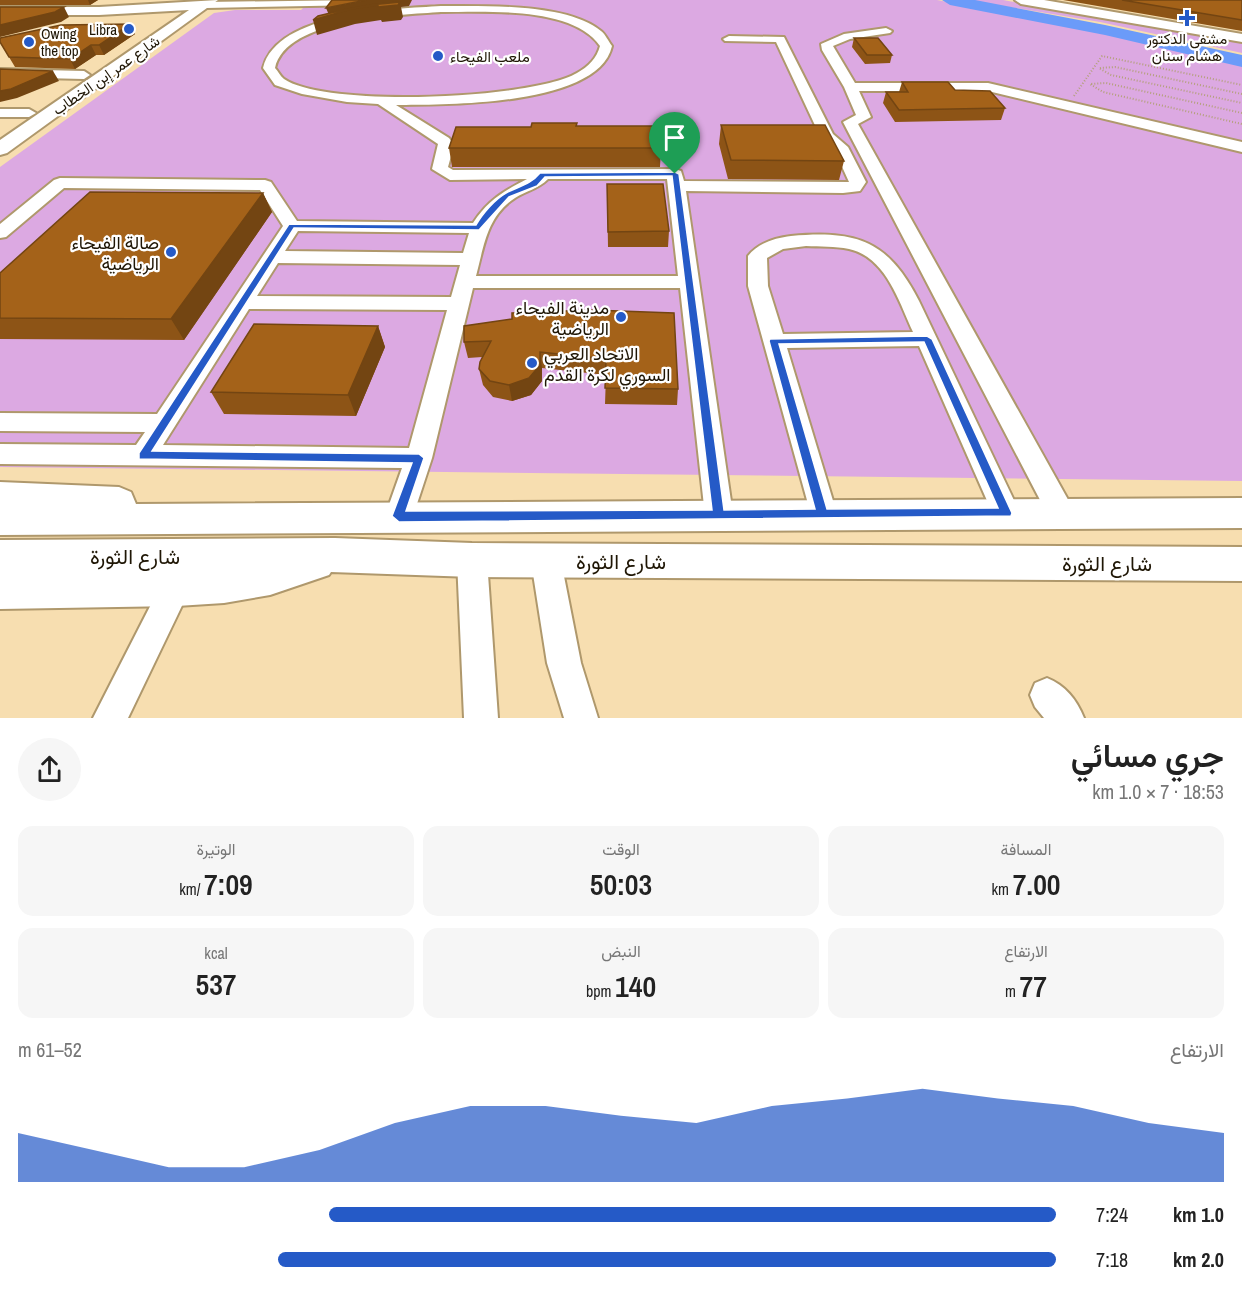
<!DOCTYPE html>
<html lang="ar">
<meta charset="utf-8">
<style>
:root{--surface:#fff;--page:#f6f6f6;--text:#222;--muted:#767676;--accent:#255ac7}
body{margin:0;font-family:"Archivo Narrow",Vazirmatn,sans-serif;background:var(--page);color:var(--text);direction:rtl;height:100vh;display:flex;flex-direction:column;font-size:22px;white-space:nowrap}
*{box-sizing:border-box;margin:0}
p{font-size:20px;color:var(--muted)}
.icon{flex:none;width:33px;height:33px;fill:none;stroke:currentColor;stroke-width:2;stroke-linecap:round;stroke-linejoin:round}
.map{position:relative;height:718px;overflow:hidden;direction:ltr}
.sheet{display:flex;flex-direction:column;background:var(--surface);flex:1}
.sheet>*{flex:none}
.pin{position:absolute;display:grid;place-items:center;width:51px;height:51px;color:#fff;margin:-62px -26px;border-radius:50% 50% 50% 0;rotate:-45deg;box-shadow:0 0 6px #0007}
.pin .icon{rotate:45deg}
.round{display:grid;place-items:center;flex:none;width:63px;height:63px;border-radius:32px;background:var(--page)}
.headline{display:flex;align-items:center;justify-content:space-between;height:102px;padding:0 18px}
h1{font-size:33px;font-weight:600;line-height:45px}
.stats{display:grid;grid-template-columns:repeat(3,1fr);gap:9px;height:102px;padding:6px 18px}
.stats div{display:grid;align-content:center;border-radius:15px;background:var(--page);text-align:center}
.stats b{font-size:30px;font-weight:600}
.stats small{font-size:16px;font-weight:400}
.stats p{font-size:16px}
.chart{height:168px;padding:12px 18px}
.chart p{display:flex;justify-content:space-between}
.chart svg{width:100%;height:108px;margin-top:6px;fill:var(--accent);opacity:.7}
ul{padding:0 18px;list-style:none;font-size:20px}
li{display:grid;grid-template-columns:96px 72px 1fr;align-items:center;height:45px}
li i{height:15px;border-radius:8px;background:var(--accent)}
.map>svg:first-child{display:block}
.green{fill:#dca9e2}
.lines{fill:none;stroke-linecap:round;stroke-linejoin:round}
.river{fill:#6b9bf9;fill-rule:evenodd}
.minor-casing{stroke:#af986c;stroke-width:4}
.major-casing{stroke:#af986c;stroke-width:4}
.path{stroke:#b4a07b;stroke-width:2;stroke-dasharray:1 2;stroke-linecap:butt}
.minor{fill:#fff;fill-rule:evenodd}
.major{fill:#fff;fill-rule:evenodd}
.wall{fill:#8d5416}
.shaded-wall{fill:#734512}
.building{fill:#a46219;stroke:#734512;stroke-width:1.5}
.route{fill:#255ac7;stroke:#fff;stroke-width:1.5;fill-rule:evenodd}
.poi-dot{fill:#255ac7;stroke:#fff;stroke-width:2}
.labels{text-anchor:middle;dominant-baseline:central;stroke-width:4.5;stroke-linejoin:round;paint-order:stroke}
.far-poi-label{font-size:15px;fill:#1f1605;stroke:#fff;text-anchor:start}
.far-street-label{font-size:15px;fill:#1f1605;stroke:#fff}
.poi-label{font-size:18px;fill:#1f1605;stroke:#fff;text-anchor:end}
.near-street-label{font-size:21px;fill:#1f1605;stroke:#fff}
</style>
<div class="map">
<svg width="1242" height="718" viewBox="0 0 1242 718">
<rect width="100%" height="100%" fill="#f7deb0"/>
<!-- green -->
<path class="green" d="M311,0H937L1103,32L1242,64V481L0,467V167L214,13L235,10H301Z
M967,0H1003L1242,43V53L1100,22Z"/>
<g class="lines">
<!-- river -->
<path class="river" d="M942,0H975L1105,25L1242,55V67L1105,35L950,5Z"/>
<defs>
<path id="minor" d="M360,0L365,3L364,5L206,8L201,5L206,2Z
M441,6C484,6 567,3 601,31C606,35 608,41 612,46C599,106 445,105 396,105L449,138L454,145L448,167L453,170L675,169L681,171L684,181L849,182L834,149L820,136L776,42L725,41L723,39L729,36L784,37L833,134L848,147L866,182L860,191L843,193L686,191L733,515L729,523L719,527L709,523L705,515L680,288H473L432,458L413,516L409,525L399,528L389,525L385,516L402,468L0,464V444L136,445L145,432L0,431V413L157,414L283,226L260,190L64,188L6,237L0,238V224L54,180L60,178L265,180L271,182L297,221L473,223C488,200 504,191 527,179L450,180L432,169L438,144L378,104L347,102L302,94L275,85L263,68C277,12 394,9 441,6ZM441,12C485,12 573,6 600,46C597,58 588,67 577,73C533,99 326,108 284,79C280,76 278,71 275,68C286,18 400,15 441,12ZM548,179H667L678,276H476C484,246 487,216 515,198C526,191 538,189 548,179ZM298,231L469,233L463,253L285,251ZM278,263L460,265L451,297L257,296ZM249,309L447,310L409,448L163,445Z
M886,28L892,31L890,33L850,39L833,46L855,83H988L1242,142V152L988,91H859L871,117L858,124L1071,505L1075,513L1071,521L1061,525L1051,521L843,122L856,115L844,87L822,50L821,44L844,34Z
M0,69L84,71L90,75L84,79L0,77Z
M0,109H29L36,113L29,117H0Z
M791,236C858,230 888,241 919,301L1020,513L1016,521L1006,525L996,521L919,346L787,348L837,514L833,522L823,526L813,522L748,286V256C758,243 775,238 791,236ZM806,246C820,247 835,246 849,249C886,257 899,302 913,332L783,334L768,286L767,258L783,249Z
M472,547L482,551L487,560L498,718H464L457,560L462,551Z
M546,548L556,552L561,561L581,663L598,718H564L547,663L531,561L536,552Z
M175,575L186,579L190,589L128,718H93L164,579Z
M1047,678C1065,685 1077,700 1084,718H1044L1035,707L1030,695L1035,683Z"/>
<path id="major" d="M218,0L7,153L0,155V140L189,10L99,15H0V7H99Z
M1015,0H1044L1242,34V42L1021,4Z
M0,482L119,487L131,492L136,504L1242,498V528L0,535Z
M335,538L472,543L1242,547V581L472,577L331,572L329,575L270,595L224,603L177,606L0,609V540Z"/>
</defs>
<!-- minor casing -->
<use href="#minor" class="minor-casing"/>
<!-- major casing -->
<use href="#major" class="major-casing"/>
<!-- path -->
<path class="path" d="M1242,94L1115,67L1099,68L1111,75L1242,103
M1074,96L1102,56L1242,85
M1242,113L1106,83L1090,84L1103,92L1242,124"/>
<!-- minor -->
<use href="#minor" class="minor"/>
<!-- major -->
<use href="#major" class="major"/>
</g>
<!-- wall -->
<path class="wall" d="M0,0H98L90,5H0Z
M1063,0H1242V31Z
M135,34L104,55H96L75,69L15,67L0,42Z
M854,38L892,55L890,63L865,64L852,47Z
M902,82L955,90L1005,108L1001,120L895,122L883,103L886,92H899Z
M721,125L844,161L839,180L728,179L719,144Z
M577,126L661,148L660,167H452L449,148Z
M607,184L669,231L668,247H608Z
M263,193L272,212L184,340L0,339V273Z
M512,319L678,389L677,405L605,404L606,375L542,368V381L531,395L512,401L493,397L483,385L479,369L482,357L468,358L464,342Z
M378,326L385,347L356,416L224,414L211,392Z"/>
<!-- shaded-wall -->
<path class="shaded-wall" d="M88,0H98L90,5Z
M366,0H412L409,6L401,7L403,17L401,20L382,22L381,20L355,24L317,35L313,20L329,15L326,8Z
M64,7L69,17L61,22L0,37V25Z
M130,24L135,34L104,55L99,45Z
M91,45L96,55L75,69L70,59Z
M53,71L59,81L17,98L0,102V91Z
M263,193L272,212L184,340L171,319Z
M378,326L385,347L356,416L348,395Z
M540,352L542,368V381L531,395L512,401L509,385Z"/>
<!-- building -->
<path class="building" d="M332,0H366L326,8Z
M1122,0H1242V20Z
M400,2L398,5L378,7V5L351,9L313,20L318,16L343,10L370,5Z
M0,7H64L55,12L0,25Z
M130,24L99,45H91L70,59L9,57L0,42V38L61,25Z
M854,38H878L892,55H867Z
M0,69L53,71L11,89L0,91Z
M902,82H948L955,90L990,91L1005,108L899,110L886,92H908Z
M532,123H577L576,126H658L661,148H449L456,127H531Z
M721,125H825L844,161L731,160Z
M607,184H663L669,231L608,232Z
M90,192L263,193L171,319L0,318V273Z
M592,310L674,313L678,389L605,388L606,359L540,352V365L529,378L509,385L490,381L479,369L480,362L491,341L464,342V326L512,319V313Z
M254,324L378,326L348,395L211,392Z"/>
<!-- route -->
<path class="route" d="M540,173L675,172L679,174L724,510L815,509L769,341L770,339L927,336L932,339L1012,513L1011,516L399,522L392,516L412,463L139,459V453L289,224L476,225C482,214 495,199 506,193C519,186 530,185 540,173ZM672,176L712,510L406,511L424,458L419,454L152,451L294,228L479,230L509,197L537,186L545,177ZM924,342L998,508L827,509L779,344Z"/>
<!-- markers -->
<g class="poi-dot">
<path d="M1184 9h6v6h6v6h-6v6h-6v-6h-6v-6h6z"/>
<circle cx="129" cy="29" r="6"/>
<circle cx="29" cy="42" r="6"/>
<circle cx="438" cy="56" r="6"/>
<circle cx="171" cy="252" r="6"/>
<circle cx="621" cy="317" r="6"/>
<circle cx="532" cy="363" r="6"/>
</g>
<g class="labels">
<!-- far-poi labels -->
<g class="far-poi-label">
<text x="117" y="29" text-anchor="end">Libra</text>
<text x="41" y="33">Owing<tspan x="41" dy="17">the top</tspan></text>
<text x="1187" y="38" text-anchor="middle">مشفى الدكتور<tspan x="1187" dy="17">هشام سنان</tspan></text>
<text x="450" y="56">ملعب الفيحاء</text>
</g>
<!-- far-street labels -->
<g class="far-street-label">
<text transform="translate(106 75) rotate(-35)">شارع عمر إبن الخطاب</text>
</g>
<!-- poi labels -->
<g class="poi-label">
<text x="159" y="242">صالة الفيحاء<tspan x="159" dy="21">الرياضية</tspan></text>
<text x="609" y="307">مدينة الفيحاء<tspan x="609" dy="21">الرياضية</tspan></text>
<text x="544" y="353" text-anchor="start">الاتحاد العربي<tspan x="544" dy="21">السوري لكرة القدم</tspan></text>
</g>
<!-- near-street labels -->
<g class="near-street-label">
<text x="135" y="556">شارع الثورة</text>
<text x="621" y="561">شارع الثورة</text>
<text x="1107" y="563">شارع الثورة</text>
</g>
</g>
</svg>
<div class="pin" style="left:675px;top:174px;background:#1e9e55"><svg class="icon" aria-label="arrive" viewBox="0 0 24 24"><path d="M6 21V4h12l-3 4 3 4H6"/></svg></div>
</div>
<section class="sheet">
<div class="headline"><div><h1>جري مسائي</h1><p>18:53 · 7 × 1.0 km</p></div><a class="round"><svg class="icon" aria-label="share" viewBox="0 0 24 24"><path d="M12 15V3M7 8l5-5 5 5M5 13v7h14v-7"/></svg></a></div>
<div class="stats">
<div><p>المسافة</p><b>7.00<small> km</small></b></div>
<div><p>الوقت</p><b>50:03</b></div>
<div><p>الوتيرة</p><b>7:09<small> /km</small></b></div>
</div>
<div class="stats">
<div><p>الارتفاع</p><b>77<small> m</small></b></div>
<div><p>النبض</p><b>140<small> bpm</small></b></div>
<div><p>kcal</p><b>537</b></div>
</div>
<div class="chart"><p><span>الارتفاع</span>52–61 m</p>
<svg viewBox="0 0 160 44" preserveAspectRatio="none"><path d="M0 44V24L10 31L20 38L30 38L40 31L50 20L60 13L70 13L80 17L90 20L100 13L110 10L120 6L130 10L140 13L150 20L160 24V44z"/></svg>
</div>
<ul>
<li><b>1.0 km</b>7:24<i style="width:70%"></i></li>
<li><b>2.0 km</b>7:18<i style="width:75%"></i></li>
</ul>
</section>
